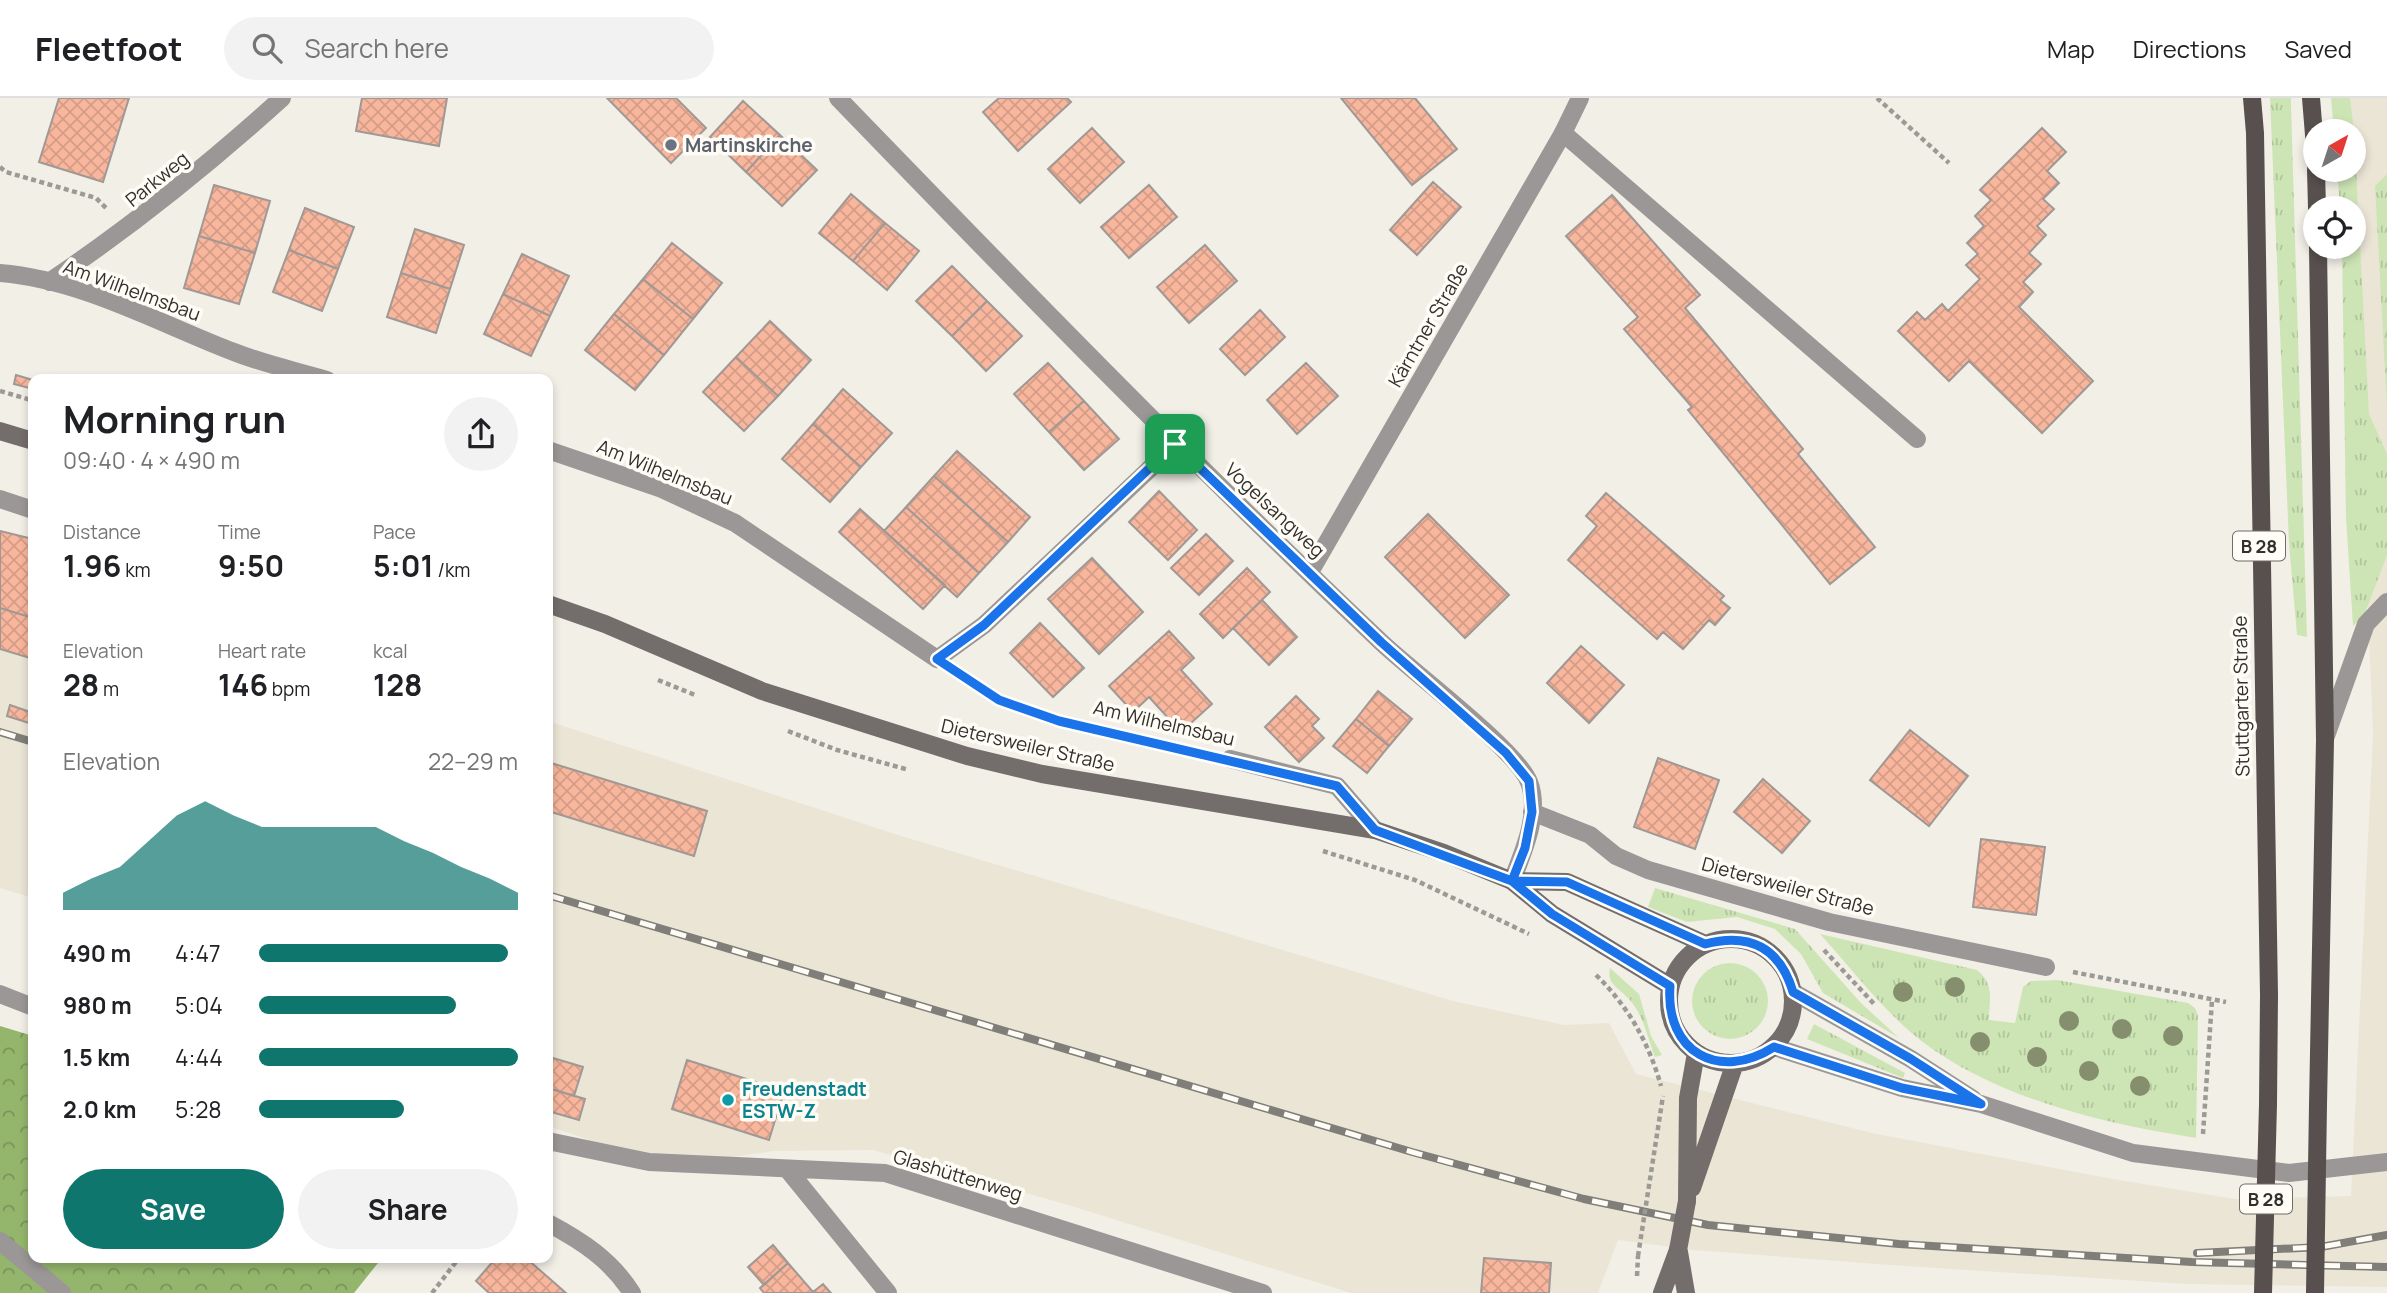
<!DOCTYPE html>
<meta charset="utf-8">
<style>
:root{--surface:#fff;--page:#f2f2f2;--text:#202124;--muted:#757577;--line:#e0e0e0;--accent:#0f766e}
body{margin:0;font-family:Manrope,sans-serif;background:var(--page);color:var(--text);height:100vh;display:flex;flex-direction:column;font-size:26px;white-space:nowrap}
*{box-sizing:border-box;margin:0}
p{font-size:23px;color:var(--muted)}
.icon{flex:none;width:38px;height:38px;fill:none;stroke:currentColor;stroke-width:2;stroke-linecap:round;stroke-linejoin:round}
.map{position:relative;flex:1;overflow:hidden}
.side{position:absolute;left:28px;top:276px;width:525px;height:889px;display:flex;flex-direction:column;background:var(--surface);border-radius:14px;box-shadow:0 4px 10px #0003}
.side>*{flex:none}
.needle{width:46px;rotate:39deg}
.buttons{position:absolute;left:2303px;top:21px;display:grid;gap:14px}
.buttons a{display:grid;place-items:center;width:63px;height:63px;border-radius:50%;background:var(--surface);box-shadow:0 4px 10px #0003;font-size:35px}
.pin{position:absolute;display:grid;place-items:center;width:60px;height:60px;color:#fff;margin:-30px;border-radius:14px;box-shadow:0 4px 10px #0006}
.round{display:grid;place-items:center;flex:none;width:74px;height:74px;border-radius:37px;background:var(--page)}
.summary{display:flex;align-items:center;justify-content:space-between;height:119px;padding:0 35px}
h1{font-size:38px;font-weight:700;line-height:52px}
.stats{display:grid;grid-template-columns:repeat(3,1fr);gap:10px;height:119px;padding:7px 35px}
.stats div{display:grid;align-content:center}
.stats b{font-size:30px;font-weight:700}
.stats small{font-size:19px;font-weight:400}
.stats p{font-size:19px}
.chart{height:196px;padding:14px 35px}
.chart p{display:flex;justify-content:space-between}
.chart svg{width:100%;height:126px;margin-top:7px;fill:var(--accent);opacity:.7}
.cta{display:flex;gap:14px;margin-top:auto;padding:14px 35px}
.cta a{flex:1;height:80px;border-radius:42px;background:var(--accent);color:#fff;font-size:28px;font-weight:700;line-height:80px;text-align:center}
.cta a+a{background:var(--page);color:var(--text)}
ul{padding:0 35px;list-style:none;font-size:23px}
li{display:grid;grid-template-columns:112px 84px 1fr;align-items:center;height:52px}
li i{height:18px;border-radius:9px;background:var(--accent)}
header{display:flex;align-items:center;gap:42px;box-sizing:border-box;height:98px;padding:0 35px;background:var(--surface);border-bottom:2px solid var(--line)}
header strong{font-size:33px}
nav{display:flex;gap:38px;margin-inline-start:auto;font-size:24px}
.search{width:490px;height:63px;background:var(--page);display:flex;align-items:center;gap:18px;box-sizing:border-box;padding:0 24px;border-radius:38px;color:var(--muted);font-size:26px}
.map>svg:first-child{display:block}
.built{fill:#ebe5d6}
.grass{fill:url(#grass-tufts)}
.forest{fill:url(#forest-crowns)}
.building{fill:url(#building-cross-hatch);stroke:#a09895;stroke-width:2}
.lines{fill:none;stroke-linecap:round;stroke-linejoin:round}
.path{stroke:#9c9a94;stroke-width:4.5;stroke-dasharray:5 3.5;stroke-linecap:butt}
.lane{stroke:#9b9797;stroke-width:18}
.street{stroke:#9b9797;stroke-width:18}
.secondary{stroke:#736d6c;stroke-width:18}
.primary{stroke:#57504f;stroke-width:18}
.rail-casing{stroke:#807e79;stroke-width:8}
.rail{stroke:#fffcf6;stroke-width:5;stroke-dasharray:16;stroke-linecap:butt}
.path-bridge{stroke:#9c9a94;stroke-width:4.5;stroke-dasharray:5 3.5;stroke-linecap:butt}
.secondary-bridge{stroke:#736d6c;stroke-width:18}
.primary-bridge{stroke:#57504f;stroke-width:18}
.tree{fill:#858f6e}
.route-casing{stroke:#fff;stroke-width:14}
.route{stroke:#1a73e8;stroke-width:9}
.worship-dot{fill:#6b7280;stroke:#fffcf6;stroke-width:2.5}
.culture-dot{fill:#0f9aa8;stroke:#fffcf6;stroke-width:2.5}
.labels{text-anchor:middle;dominant-baseline:central;stroke-width:7;stroke-linejoin:round;paint-order:stroke}
.shield{fill:#fffcf6;stroke:#6f6d69;stroke-width:2}
.shield-label{font-size:18px;font-weight:bold;fill:#31302d}
.worship-label{font-size:19px;font-weight:bold;fill:#5b616d;stroke:#fffcf6;text-anchor:start}
.street-label{font-size:19px;fill:#31302d;stroke:#fffcf6}
.culture-label{font-size:19px;font-weight:bold;fill:#0d838f;stroke:#fffcf6;text-anchor:start}
</style>
<header>
<strong>Fleetfoot</strong>
<div class="search"><svg class="icon" aria-label="search" viewBox="0 0 24 24"><circle cx="10" cy="10" r="6"/><path d="M15 15l6 6"/></svg>Search here</div>
<nav><a>Map</a><a>Directions</a><a>Saved</a></nav>
</header>
<div class="map">
<svg width="2387" height="1195" viewBox="0 0 2387 1195">
<defs>
<pattern id="grass-tufts" width="24" height="20" patternUnits="userSpaceOnUse" patternTransform="scale(1.75)"><rect width="24" height="20" fill="#cde5b5"/><path d="M3 7l-1-3M5 7V3M7 7l1-3M15 17l-1-3M17 17v-4M19 17l1-3" fill="none" stroke="#b0c59c"/></pattern>
<pattern id="forest-crowns" width="20" height="18" patternUnits="userSpaceOnUse" patternTransform="scale(1.75)"><rect width="20" height="18" fill="#94b66c"/><path d="M2 6a3 3 0 1 1 6 0M12 15a3 3 0 1 1 6 0" fill="none" stroke="#799459"/></pattern>
<pattern id="building-cross-hatch" width="8" height="8" patternUnits="userSpaceOnUse" patternTransform="scale(1.75)"><rect width="8" height="8" fill="#f8b69c"/><path d="M0 0l8 8M0 8l8-8" fill="none" stroke="#d59d87"/></pattern>
</defs>
<rect width="100%" height="100%" fill="#f2efe7"/>
<!-- built -->
<path class="built" d="M2347,0H2387V1189L2186,1186L1890,1167L1694,1152L1618,1142L1598,1195H1351L1065,1106L873,1052L774,1053L667,1068L548,1028V623L898,737L1453,903L1564,927L1609,925L1636,976L1872,1035L2107,1080L2235,1101L2351,1098L2373,636L2353,149L2354,33H2349Z
M0,448L33,459V800L0,790Z"/>
<!-- grass -->
<path class="grass" d="M2270,0H2291V7L2307,539L2297,537L2289,445Z
M2331,0H2350L2354,33H2334Z
M2354,35L2369,316L2387,356V457L2364,518L2353,528L2346,420L2342,149H2354V110H2340L2337,72H2354Z
M2387,76V309L2375,88Z
M1655,790L1795,831L1861,905L1899,940L1823,895L1801,856L1775,831L1737,819L1687,824L1648,809Z
M1820,836L1977,872C1995,886 1989,901 1989,922L2015,925L2023,889L2031,883L2057,882L2188,905L2195,910L2198,917L2196,1040C2106,1026 2007,1003 1931,950C1888,920 1855,874 1820,836Z
M1692 903a38 38 0 1 1 76 0a38 38 0 1 1-76 0Z
M1610,870L1639,896L1651,938L1662,957L1655,959C1648,941 1643,916 1629,901C1619,890 1606,886 1610,870Z
M1814,926L1905,975L1903,980L1807,941Z"/>
<!-- forest -->
<path class="forest" d="M0,928L33,938V1160H382L354,1195H0Z"/>
<!-- building -->
<path class="building" d="M59,0H129L103,84L39,64Z
M362,0H447L439,48L356,33Z
M607,0H676L706,30L671,65Z
M999,0H1067L1071,4L1018,53L983,14Z
M1341,0H1415L1457,51L1412,87Z
M743,3L780,37L746,74L710,39Z
M1092,30L1124,64L1080,105L1048,71Z
M2042,30L2066,54L2047,73L2059,85L2043,101L2054,111L2037,128L2046,137L2029,155L2041,166L2023,184L2033,194L2019,209L2093,283L2042,335L1969,263L1949,283L1898,233L1917,214L1925,222L1942,206L1948,213L1980,181L1966,167L1978,156L1967,145L1984,128L1975,118L1991,102L1980,92Z
M780,37L817,72L782,108L746,74Z
M1433,84L1461,109L1417,157L1390,132Z
M214,87L270,103L255,155L199,138Z
M1149,87L1177,119L1129,160L1101,129Z
M851,96L885,125L853,163L819,135Z
M1612,97L1700,197L1685,210L1803,351L1798,356L1875,449L1830,486L1688,312L1692,309L1624,231L1638,219L1566,138Z
M305,110L354,129L338,171L289,152Z
M885,125L919,153L887,192L853,163Z
M415,131L464,147L450,191L401,175Z
M199,138L255,155L239,206L184,190Z
M672,145L722,185L693,221L643,181Z
M1205,147L1237,183L1189,225L1157,189Z
M289,152L338,171L322,213L273,194Z
M522,156L569,178L550,218L503,196Z
M952,168L987,203L952,238L916,203Z
M401,175L450,191L436,235L387,219Z
M643,181L693,221L664,257L614,216Z
M503,196L550,218L531,258L484,236Z
M987,203L1022,238L986,273L952,238Z
M1260,212L1285,239L1245,277L1220,251Z
M614,216L664,257L635,292L585,252Z
M770,223L811,262L778,298L736,259Z
M736,259L778,298L744,333L703,294Z
M1048,265L1084,303L1049,334L1014,296Z
M1306,265L1338,298L1297,336L1267,302Z
M16,277L33,282V291L14,286Z
M843,291L892,335L861,369L813,326Z
M1084,303L1119,341L1084,372L1049,334Z
M813,326L861,369L830,404L782,361Z
M957,353L1030,419L1008,444L934,378Z
M934,378L1008,444L979,475L906,409Z
M1159,393L1197,432L1168,462L1129,424Z
M1606,395L1724,498L1720,502L1730,510L1715,527L1709,522L1683,551L1663,534L1657,541L1568,462L1597,428L1586,418Z
M906,409L979,475L957,499L884,433Z
M860,411L945,487L923,511L839,434Z
M1428,416L1509,497L1465,540L1385,459Z
M0,433L33,441V520L0,510Z
M1206,436L1233,463L1199,497L1171,470Z
M1092,460L1143,514L1099,556L1048,501Z
M1247,470L1270,494L1223,540L1200,516Z
M1262,502L1297,539L1269,567L1233,530Z
M0,510L33,520V561L0,551Z
M1040,525L1084,570L1053,599L1010,555Z
M1169,533L1194,560L1181,572L1212,606L1181,634L1149,599L1133,614L1109,588Z
M1581,548L1624,587L1589,625L1547,585Z
M1378,593L1412,621L1389,648L1356,621Z
M1296,598L1319,621L1312,628L1324,640L1299,664L1265,629Z
M10,607L33,615L32,626L7,618Z
M1356,621L1389,648L1367,675L1333,648Z
M1910,632L1968,678L1929,728L1870,682Z
M1658,660L1719,682L1695,751L1634,729Z
M548,664L707,713L694,758L548,713Z
M1763,681L1810,723L1782,755L1734,714Z
M1981,741L2045,749L2036,817L1973,809Z
M553,960L583,969L574,998L548,990Z
M687,962L784,993L769,1042L672,1011Z
M548,990L585,1001L579,1022L548,1013Z
M773,1147L788,1165L764,1187L748,1169Z
M496,1160H526L566,1195H489L476,1183Z
M1484,1160L1551,1165L1549,1195H1481Z
M788,1165L813,1194L823,1186L831,1195H764L760,1190Z"/>
<g class="lines">
<!-- path -->
<path class="path" d="M1877,0L1949,65
M0,69L6,74L96,100L108,112
M0,293L31,302
M961,577L999,602L1060,623L1204,655
M658,582L695,597
M788,633L837,652L909,672
M1323,753L1415,782L1529,836
M1824,852L1875,907
M2073,874L2226,904
M1596,877C1628,908 1649,945 1661,988
M2203,1036L2212,902
M1637,1178L1638,1158
M432,1195L459,1160"/>
<!-- lane -->
<path class="lane" d="M1563,35L1917,341
M0,401L33,412"/>
<!-- street -->
<path class="street" d="M838,0C1016,184 1194,367 1380,543C1410,572 1517,652 1529,684C1541,715 1523,754 1512,783
M0,175C83,182 158,225 234,254C264,266 297,273 327,282
M49,184C132,128 208,67 282,0
M548,352L662,391L735,425L937,561L984,527L1175,347
M1310,474L1563,35L1580,0
M2326,638L2366,526L2387,504
M1230,661L1337,688L1375,732
M1532,714L1590,737L1616,758L1648,772L1829,824L2046,869
M1793,894L1911,961L1973,1001
M0,896L33,909
M1774,949L1902,990L1981,1006L2133,1055L2289,1075L2387,1064
M548,1043L649,1064L885,1075L1263,1195
M788,1072L888,1195
M548,1125C582,1143 611,1162 632,1195
M0,1143L62,1195"/>
<!-- secondary -->
<path class="secondary" d="M0,333L33,343
M548,506L605,526L762,593L967,658L1042,676L1375,732L1444,755L1512,783L1552,816L1670,888
M1512,783L1567,784L1705,846
M1669 903a62 62 0 1 1 124 0a62 62 0 1 1-124 0Z
M1692,1090L1735,965
M1687,1103L1688,1000L1696,955
M1679,1154L1686,1195
M1662,1195L1678,1152"/>
<!-- primary -->
<path class="primary" d="M2252,0L2255,35L2269,897L2268,1006
M2311,0L2315,49
M2316,72L2317,110
M2318,1007L2325,642L2318,149"/>
<defs>
<path id="rail" d="M0,634L33,644
M548,797L1412,1054L1584,1101L1708,1127L1899,1146L2192,1164L2387,1169
M2197,1155L2321,1149L2387,1137"/>
</defs>
<!-- rail casing -->
<use href="#rail" class="rail-casing"/>
<!-- rail -->
<use href="#rail" class="rail"/>
<!-- path-bridge -->
<path class="path-bridge" d="M1638,1158L1663,998"/>
<!-- secondary-bridge -->
<path class="secondary-bridge" d="M1678,1152L1687,1103"/>
<!-- primary-bridge -->
<path class="primary-bridge" d="M2263,1195L2268,1006
M2315,1195L2318,1007"/>
</g>
<!-- trees -->
<g class="tree">
<circle cx="1955" cy="889" r="10"/>
<circle cx="1903" cy="894" r="10"/>
<circle cx="2069" cy="923" r="10"/>
<circle cx="2122" cy="931" r="10"/>
<circle cx="2173" cy="938" r="10"/>
<circle cx="1980" cy="944" r="10"/>
<circle cx="2037" cy="959" r="10"/>
<circle cx="2089" cy="973" r="10"/>
<circle cx="2140" cy="988" r="10"/>
</g>
<g class="lines">
<defs>
<path id="route" d="M1175,346L1381,544L1506,655L1529,683L1532,714L1525,750L1512,783L1552,816L1670,888C1665,954 1719,984 1774,949L1902,990L1981,1006L1911,961L1793,894C1780,850 1750,834 1705,846L1567,784L1512,783L1375,732L1337,688L1059,623L999,602L937,561L984,527L1175,346"/>
</defs>
<!-- route casing -->
<use href="#route" class="route-casing"/>
<!-- route -->
<use href="#route" class="route"/>
</g>
<!-- markers -->
<circle class="worship-dot" cx="671" cy="47" r="7"/>
<circle class="culture-dot" cx="728" cy="1002" r="7"/>
<g class="labels">
<!-- shield labels -->
<g class="shield">
<rect x="2233" y="433.5" width="52" height="29" rx="5"/>
<rect x="2240" y="1086.5" width="52" height="29" rx="5"/>
</g>
<g class="shield-label">
<text x="2259" y="448">B 28</text>
<text x="2266" y="1101">B 28</text>
</g>
<!-- worship labels -->
<g class="worship-label">
<text x="685" y="47">Martinskirche</text>
</g>
<!-- street labels -->
<g class="street-label">
<text transform="translate(157 81) rotate(-39)">Parkweg</text>
<text transform="translate(132 192) rotate(20)">Am Wilhelmsbau</text>
<text transform="translate(1428 227) rotate(-60)">Kärntner Straße</text>
<text transform="translate(665 374) rotate(22)">Am Wilhelmsbau</text>
<text transform="translate(1275 412) rotate(43)">Vogelsangweg</text>
<text transform="translate(2241 598) rotate(-91)">Stuttgarter Straße</text>
<text transform="translate(1164 625) rotate(13)">Am Wilhelmsbau</text>
<text transform="translate(1028 647) rotate(13)">Dietersweiler Straße</text>
<text transform="translate(1788 788) rotate(15)">Dietersweiler Straße</text>
<text transform="translate(958 1077) rotate(17)">Glashüttenweg</text>
</g>
<!-- culture labels -->
<g class="culture-label">
<text x="742" y="991">Freudenstadt<tspan x="742" dy="22">ESTW-Z</tspan></text>
</g>
</g>
</svg>
<div class="buttons">
<a><svg class="needle" viewBox="-14 -14 28 28"><path d="M0-13l5 13h-10z" fill="#e53935"/><path d="M0 13l5-13h-10z" fill="#757577"/></svg></a>
<a><svg class="icon" aria-label="locate" viewBox="0 0 24 24"><circle cx="12" cy="12" r="6"/><path d="M12 2v4M12 18v4M2 12h4M18 12h4"/></svg></a>
</div>
<div class="pin" style="left:1175px;top:346px;background:#1e9e55"><svg class="icon" aria-label="arrive" viewBox="0 0 24 24"><path d="M6 21V4h12l-3 4 3 4H6"/></svg></div>
<section class="side">
<div class="summary"><div><h1>Morning run</h1><p>09:40 · 4 × 490 m</p></div><a class="round"><svg class="icon" aria-label="share" viewBox="0 0 24 24"><path d="M12 15V3M7 8l5-5 5 5M5 13v7h14v-7"/></svg></a></div>
<div class="stats">
<div><p>Distance</p><b>1.96<small> km</small></b></div>
<div><p>Time</p><b>9:50</b></div>
<div><p>Pace</p><b>5:01<small> /km</small></b></div>
</div>
<div class="stats">
<div><p>Elevation</p><b>28<small> m</small></b></div>
<div><p>Heart rate</p><b>146<small> bpm</small></b></div>
<div><p>kcal</p><b>128</b></div>
</div>
<div class="chart"><p><span>Elevation</span>22–29 m</p>
<svg viewBox="0 0 160 44" preserveAspectRatio="none"><path d="M0 44V38L10 33L20 29L30 20L40 11L50 6L60 11L70 15L80 15L90 15L100 15L110 15L120 20L130 24L140 29L150 33L160 38V44z"/></svg>
</div>
<ul>
<li><b>490 m</b>4:47<i style="width:96%"></i></li>
<li><b>980 m</b>5:04<i style="width:76%"></i></li>
<li><b>1.5 km</b>4:44<i style="width:100%"></i></li>
<li><b>2.0 km</b>5:28<i style="width:56%"></i></li>
</ul>
<div class="cta"><a>Save</a><a>Share</a></div>
</section>
</div>
